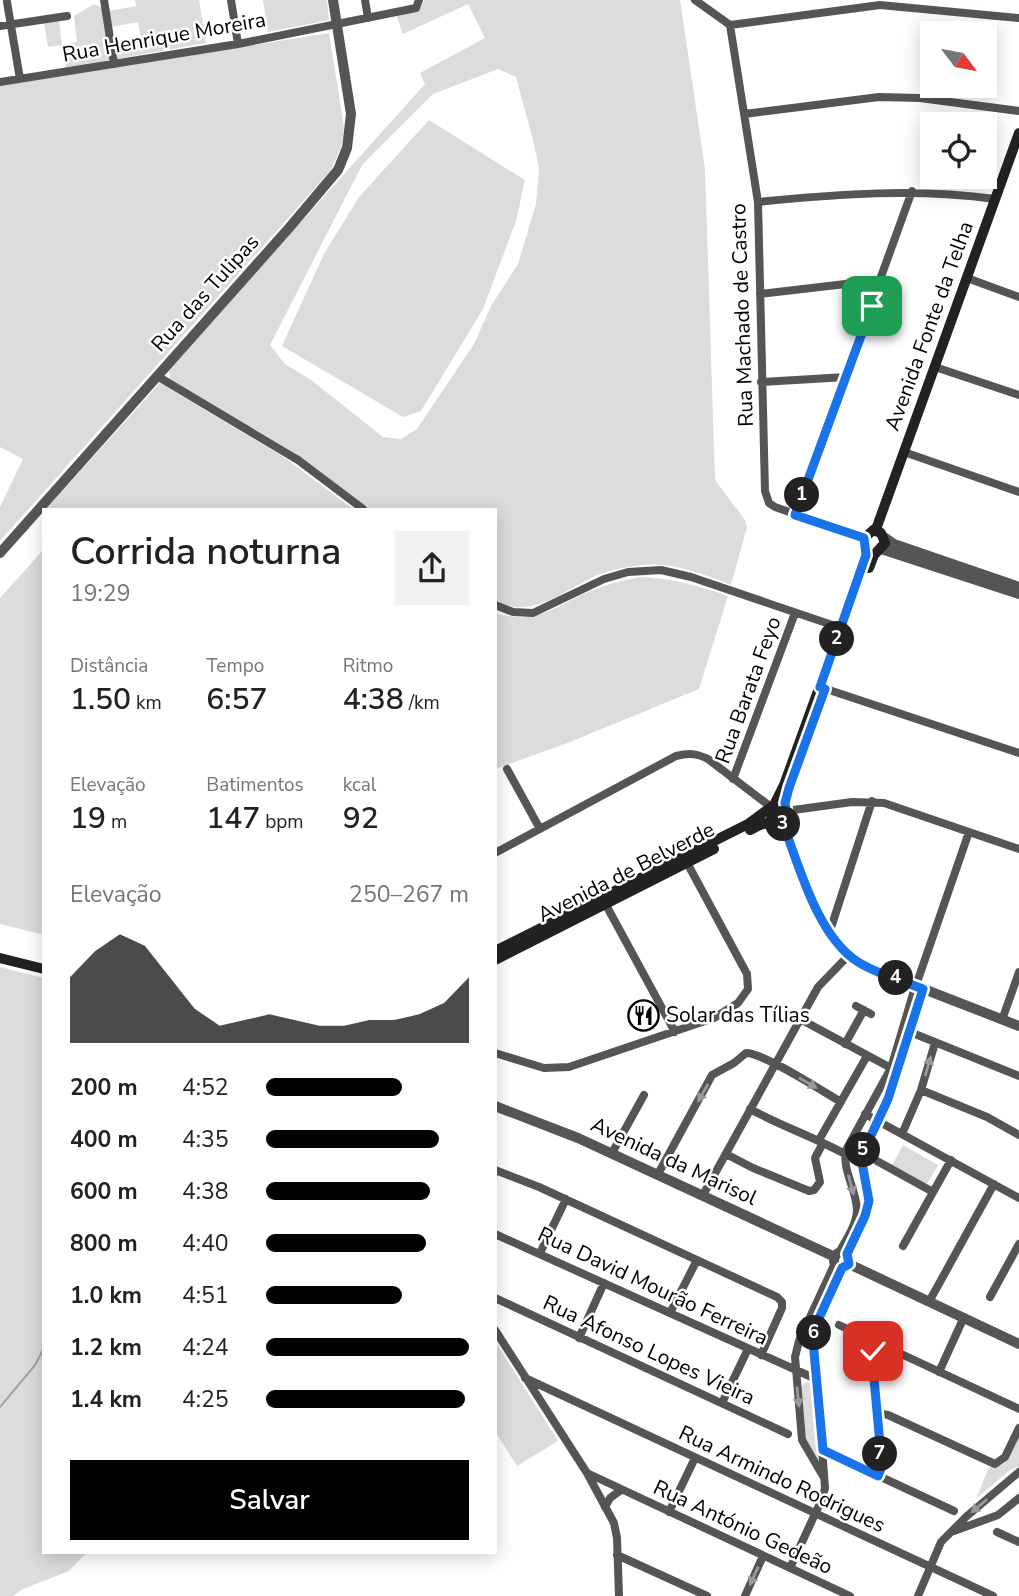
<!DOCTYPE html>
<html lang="pt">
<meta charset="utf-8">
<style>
:root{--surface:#fff;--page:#f2f2f2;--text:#222;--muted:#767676;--accent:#000}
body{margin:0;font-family:"Nunito Sans",sans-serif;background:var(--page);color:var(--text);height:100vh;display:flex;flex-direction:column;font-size:26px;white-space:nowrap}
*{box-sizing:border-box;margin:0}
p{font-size:23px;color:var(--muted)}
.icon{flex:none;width:38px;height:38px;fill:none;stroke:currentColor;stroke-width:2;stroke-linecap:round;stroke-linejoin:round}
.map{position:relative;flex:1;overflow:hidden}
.sheet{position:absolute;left:42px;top:508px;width:455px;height:1046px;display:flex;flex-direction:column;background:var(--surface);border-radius:0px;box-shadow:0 4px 18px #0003}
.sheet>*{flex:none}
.needle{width:46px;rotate:122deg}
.buttons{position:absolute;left:920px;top:21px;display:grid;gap:14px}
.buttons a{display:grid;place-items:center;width:77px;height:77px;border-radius:0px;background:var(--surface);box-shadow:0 4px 18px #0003;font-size:35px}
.pin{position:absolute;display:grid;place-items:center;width:60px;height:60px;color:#fff;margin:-30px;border-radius:14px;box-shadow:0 4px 10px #0006}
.km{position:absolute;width:35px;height:35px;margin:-18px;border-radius:50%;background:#222;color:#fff;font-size:19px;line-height:35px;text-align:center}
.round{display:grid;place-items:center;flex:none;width:74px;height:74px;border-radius:0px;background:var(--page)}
.head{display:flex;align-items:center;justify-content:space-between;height:119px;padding:0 28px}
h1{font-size:38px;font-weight:600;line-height:52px}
.figures{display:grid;grid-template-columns:repeat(3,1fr);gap:10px;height:119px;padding:7px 28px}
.figures div{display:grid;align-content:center}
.figures b{font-size:30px;font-weight:600}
.figures small{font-size:19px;font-weight:400}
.figures p{font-size:19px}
.chart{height:196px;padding:14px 28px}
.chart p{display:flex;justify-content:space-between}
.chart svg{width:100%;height:126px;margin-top:7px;fill:var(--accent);opacity:.7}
.primary-button{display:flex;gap:14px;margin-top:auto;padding:14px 28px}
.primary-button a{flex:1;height:80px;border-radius:0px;background:var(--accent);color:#fff;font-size:28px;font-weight:600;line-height:80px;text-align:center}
ul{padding:0 28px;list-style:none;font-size:23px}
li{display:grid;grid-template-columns:112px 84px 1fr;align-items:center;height:52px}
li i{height:18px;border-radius:9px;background:var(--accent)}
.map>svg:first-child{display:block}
.green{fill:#dcdcdc;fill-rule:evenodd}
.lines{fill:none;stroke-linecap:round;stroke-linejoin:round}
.stream{stroke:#a3a3a3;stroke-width:2}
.minor{stroke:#555;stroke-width:8}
.tertiary{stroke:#555;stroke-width:10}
.secondary{stroke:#222;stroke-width:10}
.oneway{fill:#999}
.route-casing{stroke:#fff;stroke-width:14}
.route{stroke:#1a73e8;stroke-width:9}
.labels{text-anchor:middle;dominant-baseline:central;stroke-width:5;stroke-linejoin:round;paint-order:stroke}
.street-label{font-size:21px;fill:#000;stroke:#fff}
.poi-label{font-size:21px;fill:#000;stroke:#fff;text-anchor:start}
</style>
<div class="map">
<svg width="1019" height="1596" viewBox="0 0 1019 1596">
<rect width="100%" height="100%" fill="#fff"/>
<!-- green -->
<path class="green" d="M135,0H199L206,43L116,59L113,43L141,38L138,22L111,27L109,11L136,6Z
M263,0H327L329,20L268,32Z
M424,0H680L705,169L715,480L745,520L747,527L731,585C702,574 674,562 642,565C626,567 610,570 595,576C562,591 533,620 495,601V509H370L293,452L170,379L169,369L425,84L420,73L485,38L468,4L403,34L396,14C408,13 421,14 424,0ZM498,69L516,77L532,136L539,168L536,204L518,264L491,306L474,344L417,429L401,439L383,437L311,380L285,364L270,345L362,165L433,94Z
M94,4L101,7L103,11L111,60L66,69L62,45L48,47L44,23L59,21L62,45L77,42L74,16Z
M329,33L344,127L341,148L330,171L0,541V507L23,459L0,447V86Z
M429,120L525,180L516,221L483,309L421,411L403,417L282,346L324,254L359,197Z
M160,383L282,456L353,509H46Z
M44,549V935L0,924V598Z
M641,577C672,578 698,586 728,596L699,689L565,744L495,769V613C536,625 553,608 588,592C605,585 622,580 641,577Z
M0,967L44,978V1552H87L69,1571L23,1589L13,1596H0Z
M903,1145L938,1165L927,1184L892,1165Z
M495,1341L558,1441L517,1466L495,1431Z
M807,1381L814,1387L822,1464L806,1441L801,1387Z
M1019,1437V1467L1010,1470L976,1499L989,1467C1009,1470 1011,1451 1019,1437Z"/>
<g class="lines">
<!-- stream -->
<path class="stream" d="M0,1407L35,1365L44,1348"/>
<!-- minor -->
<path class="minor" d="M104,0L114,64
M231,0L238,44
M365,0L368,18
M695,0L730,25
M7,2L20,79
M730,25L758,202L765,491L769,503L775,507L864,538
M730,25L880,5L1019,18
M0,26L67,16
M0,82L238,44L416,8L419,0
M744,114L879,97L920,98L1019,111
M758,202C838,194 916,188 995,199
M967,278L1019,297
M760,294L880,280
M935,367L1019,395
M157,376L298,460L363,509
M761,382L846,377
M904,452L1019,492
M795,515L912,191
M495,605L513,612L533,613L604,579L628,572L661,570L691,577L847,630
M820,687L1019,753
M507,769L540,829
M733,779L795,613
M786,811L852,802L884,803L1019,849
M495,853L676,756C688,753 696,753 708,759L771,807
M606,905L675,1032
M829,934L872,801
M856,1006L871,1014
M800,1019L891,1068
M1002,1020L1019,972
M910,1032L1019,1076
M845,1044L864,1010
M495,1053L544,1068L569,1067L714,1018L738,1003L748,989L747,974L685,859
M921,1090L987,1117L1019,1135
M750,1109C781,1126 814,1137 845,1154
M865,1114L1019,1198
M902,1134L921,1090L935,1043
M819,1140L867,1056
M612,1153L644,1095
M726,1154L753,1168L809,1191L814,1190L820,1182L815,1158L823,1143
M877,1161L933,1192
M495,1170L539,1187L777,1297L782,1302V1308L761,1355
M658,1174L712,1075L734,1063L746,1053C764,1053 822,1091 841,1102
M703,1195L818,987L849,955
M495,1234L816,1379
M903,1246L951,1160
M540,1253L566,1199
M839,1253C845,1241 856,1226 857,1211C857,1190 842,1171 846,1150L891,1068L913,994L969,832
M847,1254L865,1216L869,1201L861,1157L888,1099L923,989
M990,1297L1019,1244
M495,1298L788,1434
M930,1300L994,1184
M670,1313L697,1260
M839,1325L1019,1409
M495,1330L587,1473L614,1523L617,1538L619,1596
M579,1338L604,1283
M877,1343L871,1357L882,1466L878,1476
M939,1372L964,1317
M525,1378L993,1596
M722,1403L748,1349
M876,1413L888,1415L995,1464L1005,1457L1019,1428
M823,1450L954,1511
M587,1473L850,1596
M823,1476L802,1440L795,1357L799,1341L835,1263
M605,1507L610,1498L621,1490
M669,1512L695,1458
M954,1531L998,1515L1019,1498
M997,1532L1019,1542
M617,1555L707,1596
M790,1568L822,1499L825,1488L814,1339L816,1321L842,1268
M745,1596L763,1556
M918,1596L941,1542L967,1516L1019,1472"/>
<!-- tertiary -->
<path class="tertiary" d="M884,537L894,544L1019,587
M881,549L1019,594
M0,553L289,228L338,170L347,148L351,114L333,0
M782,821C795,854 814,919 837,944C846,954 856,961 867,967L1019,1026
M495,1106L578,1138L835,1257
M834 1260a8 8 0 1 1 16 0a8 8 0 1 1-16 0Z
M849,1264L1019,1344"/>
<!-- secondary -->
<path class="secondary" d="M869,568L874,555L885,543L881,533L873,530
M750,830C756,827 761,824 767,823C777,820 789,823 785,808L780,804L774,805
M495,951L748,824L774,805L784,785L865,561L864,538L877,527L879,521L1019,133
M0,958L44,969
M495,960L714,849"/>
</g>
<!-- one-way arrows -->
<defs><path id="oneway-solid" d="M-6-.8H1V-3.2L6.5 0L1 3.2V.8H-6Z" transform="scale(1.75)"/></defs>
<g class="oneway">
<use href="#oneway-solid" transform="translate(928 1066) rotate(-74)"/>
<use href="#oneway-solid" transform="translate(808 1083) rotate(30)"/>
<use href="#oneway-solid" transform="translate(703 1093) rotate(119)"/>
<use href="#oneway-solid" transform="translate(851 1185) rotate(75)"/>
<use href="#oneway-solid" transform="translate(798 1397) rotate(84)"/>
<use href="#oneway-solid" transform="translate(979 1506) rotate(140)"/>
<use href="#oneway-solid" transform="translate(754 1576) rotate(115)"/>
</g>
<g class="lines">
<defs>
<path id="route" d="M872,306L795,515L864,538L866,555L820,687L825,689L789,788L785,803L787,814L782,821C799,865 817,936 858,962C877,974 901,980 923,989L888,1099L861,1157L869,1201L865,1216L847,1254L849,1264L842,1268L815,1327L814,1352L823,1450L878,1476L882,1466L872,1357L873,1351"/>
</defs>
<!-- route casing -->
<use href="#route" class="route-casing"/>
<!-- route -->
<use href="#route" class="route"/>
</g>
<!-- icons -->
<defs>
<symbol id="restaurant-ring" viewBox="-11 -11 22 22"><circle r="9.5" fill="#fff" stroke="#000" stroke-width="1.5"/><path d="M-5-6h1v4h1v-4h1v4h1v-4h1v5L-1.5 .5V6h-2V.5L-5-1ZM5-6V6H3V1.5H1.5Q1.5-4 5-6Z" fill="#000"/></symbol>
</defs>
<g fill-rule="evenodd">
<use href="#restaurant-ring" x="626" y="998" width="35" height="35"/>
</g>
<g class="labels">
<!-- street labels -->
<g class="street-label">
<text transform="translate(164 37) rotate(-10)">Rua Henrique Moreira</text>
<text transform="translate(205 293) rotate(-48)">Rua das Tulipas</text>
<text transform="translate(742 315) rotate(-92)">Rua Machado de Castro</text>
<text transform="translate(929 326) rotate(-70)">Avenida Fonte da Telha</text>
<text transform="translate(748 690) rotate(-70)">Rua Barata Feyo</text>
<text transform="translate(626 872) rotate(-27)">Avenida de Belverde</text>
<text transform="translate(674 1161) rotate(25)">Avenida da Marisol</text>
<text transform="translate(653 1286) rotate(25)">Rua David Mourão Ferreira</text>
<text transform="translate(649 1350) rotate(25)">Rua Afonso Lopes Vieira</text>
<text transform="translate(782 1479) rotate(25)">Rua Armindo Rodrigues</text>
<text transform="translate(743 1527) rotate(25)">Rua António Gedeão</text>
</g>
<!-- poi labels -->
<g class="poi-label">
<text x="666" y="1015">Solar das Tílias</text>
</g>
</g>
</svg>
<div class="buttons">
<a><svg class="needle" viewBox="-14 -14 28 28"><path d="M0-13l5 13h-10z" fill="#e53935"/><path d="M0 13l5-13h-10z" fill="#767676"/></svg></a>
<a><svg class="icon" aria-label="locate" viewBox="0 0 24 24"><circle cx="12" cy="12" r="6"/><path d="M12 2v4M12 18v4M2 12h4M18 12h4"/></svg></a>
</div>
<div class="pin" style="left:872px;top:306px;background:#1e9e55"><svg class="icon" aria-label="arrive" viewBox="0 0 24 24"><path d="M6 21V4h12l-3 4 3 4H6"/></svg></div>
<div class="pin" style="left:873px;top:1351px;background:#d93025"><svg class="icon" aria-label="check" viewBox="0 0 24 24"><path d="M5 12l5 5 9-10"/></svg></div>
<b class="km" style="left:802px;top:495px">1</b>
<b class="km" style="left:837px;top:639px">2</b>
<b class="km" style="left:783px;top:824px">3</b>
<b class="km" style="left:896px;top:978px">4</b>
<b class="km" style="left:863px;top:1150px">5</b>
<b class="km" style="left:814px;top:1333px">6</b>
<b class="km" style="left:880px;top:1454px">7</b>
<section class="sheet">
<div class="head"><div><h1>Corrida noturna</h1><p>19:29</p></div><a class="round"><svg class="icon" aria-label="share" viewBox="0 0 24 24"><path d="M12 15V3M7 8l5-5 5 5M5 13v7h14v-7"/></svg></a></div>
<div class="figures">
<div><p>Distância</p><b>1.50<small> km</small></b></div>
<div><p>Tempo</p><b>6:57</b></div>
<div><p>Ritmo</p><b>4:38<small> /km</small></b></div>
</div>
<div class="figures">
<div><p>Elevação</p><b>19<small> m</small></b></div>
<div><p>Batimentos</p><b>147<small> bpm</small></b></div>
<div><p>kcal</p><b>92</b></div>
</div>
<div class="chart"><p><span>Elevação</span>250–267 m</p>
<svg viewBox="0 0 160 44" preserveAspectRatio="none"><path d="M0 44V21L10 12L20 6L30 10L40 21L50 32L60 38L70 36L80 34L90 36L100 38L110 38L120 36L130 36L140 34L150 30L160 21V44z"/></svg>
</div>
<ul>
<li><b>200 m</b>4:52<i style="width:67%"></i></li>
<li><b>400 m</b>4:35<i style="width:85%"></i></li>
<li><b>600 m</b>4:38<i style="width:81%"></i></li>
<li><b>800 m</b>4:40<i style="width:79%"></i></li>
<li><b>1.0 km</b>4:51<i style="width:67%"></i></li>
<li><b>1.2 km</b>4:24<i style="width:100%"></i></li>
<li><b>1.4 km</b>4:25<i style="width:98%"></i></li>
</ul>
<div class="primary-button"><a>Salvar</a></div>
</section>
</div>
